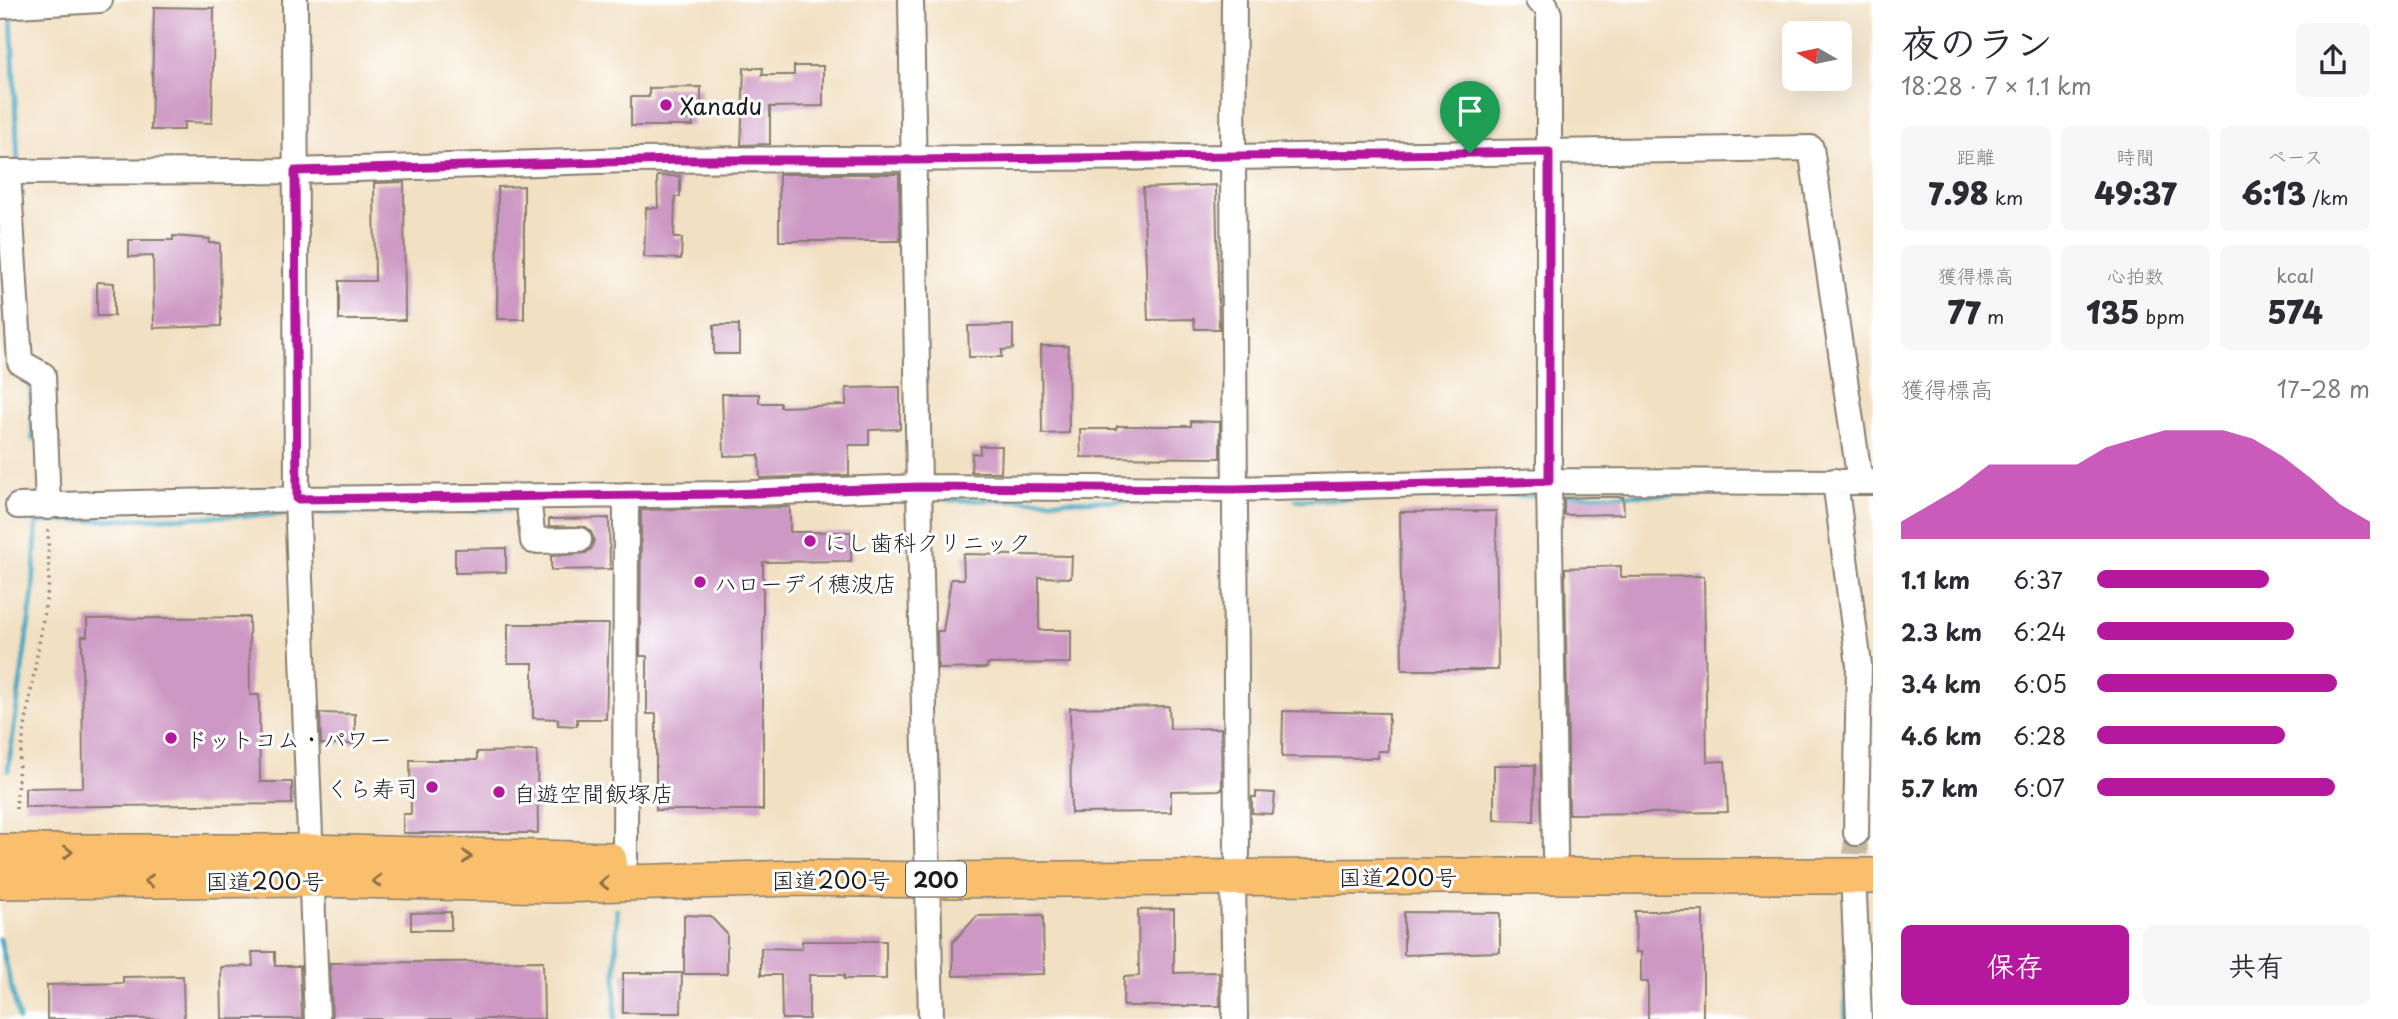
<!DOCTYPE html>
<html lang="ja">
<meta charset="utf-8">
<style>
:root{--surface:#fff;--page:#f7f7f7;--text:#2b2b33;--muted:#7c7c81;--accent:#b5179e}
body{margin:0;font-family:"Playpen Sans","Klee One",sans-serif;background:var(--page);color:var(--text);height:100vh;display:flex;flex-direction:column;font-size:26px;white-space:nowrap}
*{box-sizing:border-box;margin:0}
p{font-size:23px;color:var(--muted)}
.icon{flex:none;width:38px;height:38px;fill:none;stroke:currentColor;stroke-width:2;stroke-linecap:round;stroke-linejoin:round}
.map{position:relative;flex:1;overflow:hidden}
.sheet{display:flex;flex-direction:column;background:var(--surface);width:525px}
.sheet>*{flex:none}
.needle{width:46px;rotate:279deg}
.controls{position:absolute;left:1782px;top:21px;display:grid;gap:14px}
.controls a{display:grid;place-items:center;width:70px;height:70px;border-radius:10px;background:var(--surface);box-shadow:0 7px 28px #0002;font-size:35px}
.pin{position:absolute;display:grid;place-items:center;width:60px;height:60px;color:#fff;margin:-72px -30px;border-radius:50% 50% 50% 0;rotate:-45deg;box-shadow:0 0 7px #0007}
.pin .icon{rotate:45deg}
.round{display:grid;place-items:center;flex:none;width:74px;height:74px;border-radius:10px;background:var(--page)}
.overview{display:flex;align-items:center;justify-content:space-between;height:119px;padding:0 28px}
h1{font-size:38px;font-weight:800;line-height:52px}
.figures{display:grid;grid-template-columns:repeat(3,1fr);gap:10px;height:119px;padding:7px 28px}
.figures div{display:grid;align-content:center;border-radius:10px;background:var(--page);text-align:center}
.figures b{font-size:30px;font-weight:800}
.figures small{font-size:19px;font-weight:400}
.figures p{font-size:19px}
.chart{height:196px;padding:14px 28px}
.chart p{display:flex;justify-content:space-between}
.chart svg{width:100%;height:126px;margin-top:7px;fill:var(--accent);opacity:.7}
.primary-button{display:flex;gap:14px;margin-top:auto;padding:14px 28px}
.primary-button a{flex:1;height:80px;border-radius:10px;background:var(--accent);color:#fff;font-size:28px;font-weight:800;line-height:80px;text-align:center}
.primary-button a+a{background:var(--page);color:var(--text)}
ul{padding:0 28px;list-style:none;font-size:23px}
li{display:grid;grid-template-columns:112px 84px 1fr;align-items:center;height:52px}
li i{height:18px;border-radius:9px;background:var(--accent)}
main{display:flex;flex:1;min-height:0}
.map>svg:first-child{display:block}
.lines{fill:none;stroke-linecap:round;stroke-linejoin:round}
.stream{stroke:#40a7c0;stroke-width:5}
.building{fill:#cd98c4}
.minor-tunnel{stroke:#c7b9a1;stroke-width:24;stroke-dasharray:24 12;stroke-linecap:butt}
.minor-casing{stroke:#877e6f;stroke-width:28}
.highway-casing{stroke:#877e6f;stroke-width:38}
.path{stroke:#877e6f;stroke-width:3.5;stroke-dasharray:2 5;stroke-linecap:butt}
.minor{stroke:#fff;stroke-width:24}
.highway{stroke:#f9bf6d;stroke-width:35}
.oneway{stroke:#8a6e44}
.route-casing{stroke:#fff;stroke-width:14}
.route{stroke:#b5179e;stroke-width:9}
.poi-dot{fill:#b5179e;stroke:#fff;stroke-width:2.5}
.labels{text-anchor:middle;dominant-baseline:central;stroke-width:6;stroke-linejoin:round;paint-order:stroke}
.shield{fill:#fff;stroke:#606060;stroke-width:2}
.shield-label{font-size:21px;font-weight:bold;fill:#1c1c1c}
.poi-label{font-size:23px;fill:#1c1c1c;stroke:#fff;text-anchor:start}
.street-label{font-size:23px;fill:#1c1c1c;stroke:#fff}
</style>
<main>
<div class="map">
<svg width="1873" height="1019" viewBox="0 0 1873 1019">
<rect width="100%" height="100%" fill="#fff"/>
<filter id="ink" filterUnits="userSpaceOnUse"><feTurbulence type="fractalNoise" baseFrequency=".0143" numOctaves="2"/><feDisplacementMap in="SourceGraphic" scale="14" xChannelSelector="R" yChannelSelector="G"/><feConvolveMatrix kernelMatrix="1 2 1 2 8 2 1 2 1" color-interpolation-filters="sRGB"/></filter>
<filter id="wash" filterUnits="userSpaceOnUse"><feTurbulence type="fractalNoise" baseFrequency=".00686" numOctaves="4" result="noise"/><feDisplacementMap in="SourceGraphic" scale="28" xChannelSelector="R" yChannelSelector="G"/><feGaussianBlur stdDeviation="1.57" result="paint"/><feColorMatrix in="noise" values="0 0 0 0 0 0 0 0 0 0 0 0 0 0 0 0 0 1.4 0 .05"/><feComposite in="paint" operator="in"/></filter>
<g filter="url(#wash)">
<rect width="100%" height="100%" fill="#f2e0c2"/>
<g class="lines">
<!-- stream -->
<path class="stream" d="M11,13L18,164
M30,377L33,440
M1565,495L1806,494
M948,500L1175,501
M1296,500L1541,495
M305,514L522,509
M38,522L292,514
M8,770L33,592L37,513
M0,939L19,1019
M1845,966L1846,1019
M615,1019L617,910"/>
</g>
<g id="blocks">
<!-- building -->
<path class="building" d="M154,7L214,8L212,123L184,122V130H151Z
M794,66H823V106L770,107V144L741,145L744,68H763L762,75H794Z
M701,87V112H692L693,126H631V97H649V88Z
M779,174H899L900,241H779Z
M657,176H680V197H675L674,238H682L681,259L644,257L646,208H658Z
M404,182L405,320H339V281H375L374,183Z
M1216,185L1219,329H1195L1194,319L1148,320L1143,188Z
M524,186V319H497L498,187Z
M173,236L210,239L209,243H220L221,326L154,328L153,256L129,257V240H173Z
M97,282L114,283V316H97Z
M714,325H739V354H714Z
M1013,325V349L1002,350V357H969L968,326Z
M1041,346H1068L1069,433L1042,434Z
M900,387V429L869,430V445H849V475L760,478L759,455L724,456L722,394H759V403H780V407L846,405V388Z
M1191,421L1220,422V458L1081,457L1080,429H1116L1117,426H1191Z
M980,446H1002L1001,472H971L972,453L980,454Z
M1592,497H1623L1624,514L1564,515V498Z
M790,507V532H851V561L763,562V810H656V714H647V656H640L641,510Z
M1496,511L1498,670H1402L1400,512Z
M609,518L610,569L551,570V556L586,553L592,548L594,539L591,532L586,527L549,526V519Z
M506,548V572L455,573V549Z
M963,554L1072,556L1071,578L1039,577V630H1071V663L987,664V668L938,669L937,631H943L951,579H964Z
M1621,566V577L1704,576L1707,762L1725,761L1728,812L1569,814L1565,568Z
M249,617L250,695H259L260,782H292V804L25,807V788L83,787L82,636H87V619Z
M508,624H609L606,719H577V726L558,725V719L533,718V663H508Z
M1169,706L1170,729L1221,728L1222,790L1171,791V812L1071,813L1070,708Z
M1283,711L1389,713L1388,751H1378V758L1282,757Z
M320,713L355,714V744H321Z
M537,751L538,833H403V814H411L410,760H477V752Z
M1494,765H1535L1534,821L1494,820Z
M1256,792L1275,793L1273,814L1252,813V797H1256Z
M1174,909V973L1219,972L1220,1006H1123L1124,977L1139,976L1138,910Z
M1635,911H1703V1019H1648V982H1641V952H1636Z
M451,912V930H411V913Z
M1404,912L1500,913V952L1404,955Z
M684,915L710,916L727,934V974H684Z
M1043,915L1044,974L953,976V942L977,916Z
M802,941H886V979H844V975H809V1019H782L781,975H761V948L802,949Z
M252,952H275V966H300L302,1019H222L221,967L253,966Z
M543,961L544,1019H332L330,963Z
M623,973H682L681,1013H623Z
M183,976L184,1019H47V985L123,983V977Z"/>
</g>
</g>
<g filter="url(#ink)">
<use href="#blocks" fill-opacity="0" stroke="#877e6f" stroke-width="2"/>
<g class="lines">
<!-- minor-tunnel -->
<path class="minor-tunnel" d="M1854,890L1856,833"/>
<defs>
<path id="minor" d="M295,0L297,499L317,1019
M911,0L919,487L931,1019
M1234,0L1233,157L1237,854
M1538,0L1545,4L1549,14V481L1555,854
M0,6L100,0
M0,172L295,171L628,160L1233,157L1811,148L1860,482
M8,172L20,362L43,375L48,507
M1835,481L1859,665L1856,833
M528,497L533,541L579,540
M18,506L297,499L729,494L919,487L1234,489L1549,481L1873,482
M625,860L626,495
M1233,877L1235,1019
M1854,894L1859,1019"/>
<path id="highway" d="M0,852H310L609,860
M0,881L312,879L555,885L796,878L929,880L1443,876H1873"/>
</defs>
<!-- minor casing -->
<use href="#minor" class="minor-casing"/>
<!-- highway casing -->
<use href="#highway" class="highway-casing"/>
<!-- path -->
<path class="path" d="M16,809L19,763L49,583L48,526"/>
<!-- minor -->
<use href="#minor" class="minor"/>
<!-- highway -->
<use href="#highway" class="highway"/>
</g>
<!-- one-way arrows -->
<defs><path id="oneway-chevron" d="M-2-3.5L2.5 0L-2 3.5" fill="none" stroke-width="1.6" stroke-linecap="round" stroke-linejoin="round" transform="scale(1.75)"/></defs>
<g class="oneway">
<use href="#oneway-chevron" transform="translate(68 852)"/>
<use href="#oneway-chevron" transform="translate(467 857) rotate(2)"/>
<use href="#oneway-chevron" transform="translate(149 881) rotate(179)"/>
<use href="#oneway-chevron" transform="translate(377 881) rotate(-179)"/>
<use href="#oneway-chevron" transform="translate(604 883) rotate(178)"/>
</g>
</g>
<g class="lines" filter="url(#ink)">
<defs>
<path id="route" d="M1549,152V481L1234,489L919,487L729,494L297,499L295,171L675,160H914Z"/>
</defs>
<!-- route casing -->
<use href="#route" class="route-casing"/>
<!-- route -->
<use href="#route" class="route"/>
</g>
<!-- markers -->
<g class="poi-dot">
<circle cx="666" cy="105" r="7"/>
<circle cx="810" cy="541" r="7"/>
<circle cx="700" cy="582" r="7"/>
<circle cx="171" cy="738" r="7"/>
<circle cx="432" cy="787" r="7"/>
<circle cx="499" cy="792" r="7"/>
</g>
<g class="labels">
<!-- shield labels -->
<rect class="shield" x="906" y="861.5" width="60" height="35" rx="5"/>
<g class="shield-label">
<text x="936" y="879">200</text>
</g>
<!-- poi labels -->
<g class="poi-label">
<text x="680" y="105">Xanadu</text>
<text x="824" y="541">にし歯科クリニック</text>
<text x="714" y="582">ハローデイ穂波店</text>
<text x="185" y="738">ドットコム・パワー</text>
<text x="418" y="787" text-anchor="end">くら寿司</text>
<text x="513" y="792">自遊空間飯塚店</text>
</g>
<!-- street labels -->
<g class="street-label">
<text x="1398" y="876">国道200号</text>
<text x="831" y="879">国道200号</text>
<text x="265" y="880">国道200号</text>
</g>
</g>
</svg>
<div class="controls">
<a><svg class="needle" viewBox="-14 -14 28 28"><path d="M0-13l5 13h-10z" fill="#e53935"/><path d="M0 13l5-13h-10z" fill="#7c7c81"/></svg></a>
</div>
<div class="pin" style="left:1470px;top:153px;background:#1e9e55"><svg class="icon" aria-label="arrive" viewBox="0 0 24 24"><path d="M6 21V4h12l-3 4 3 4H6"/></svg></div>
</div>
<section class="sheet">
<div class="overview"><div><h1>夜のラン</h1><p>18:28 · 7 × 1.1 km</p></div><a class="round"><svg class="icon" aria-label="share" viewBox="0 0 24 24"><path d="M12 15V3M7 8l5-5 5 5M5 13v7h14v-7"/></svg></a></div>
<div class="figures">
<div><p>距離</p><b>7.98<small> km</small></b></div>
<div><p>時間</p><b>49:37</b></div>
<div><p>ペース</p><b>6:13<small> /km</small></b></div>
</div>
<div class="figures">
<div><p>獲得標高</p><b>77<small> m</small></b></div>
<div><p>心拍数</p><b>135<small> bpm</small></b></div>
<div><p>kcal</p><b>574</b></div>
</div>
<div class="chart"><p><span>獲得標高</span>17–28 m</p>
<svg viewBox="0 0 160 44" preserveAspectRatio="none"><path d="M0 44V38L10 32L20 26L30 18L40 18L50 18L60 18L70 12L80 9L90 6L100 6L110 6L120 9L130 15L140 23L150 32L160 38V44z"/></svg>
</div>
<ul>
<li><b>1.1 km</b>6:37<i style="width:63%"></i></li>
<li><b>2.3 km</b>6:24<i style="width:72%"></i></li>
<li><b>3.4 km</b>6:05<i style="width:88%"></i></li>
<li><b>4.6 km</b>6:28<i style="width:69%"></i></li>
<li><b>5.7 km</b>6:07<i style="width:87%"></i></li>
</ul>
<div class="primary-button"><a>保存</a><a>共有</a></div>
</section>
</main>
